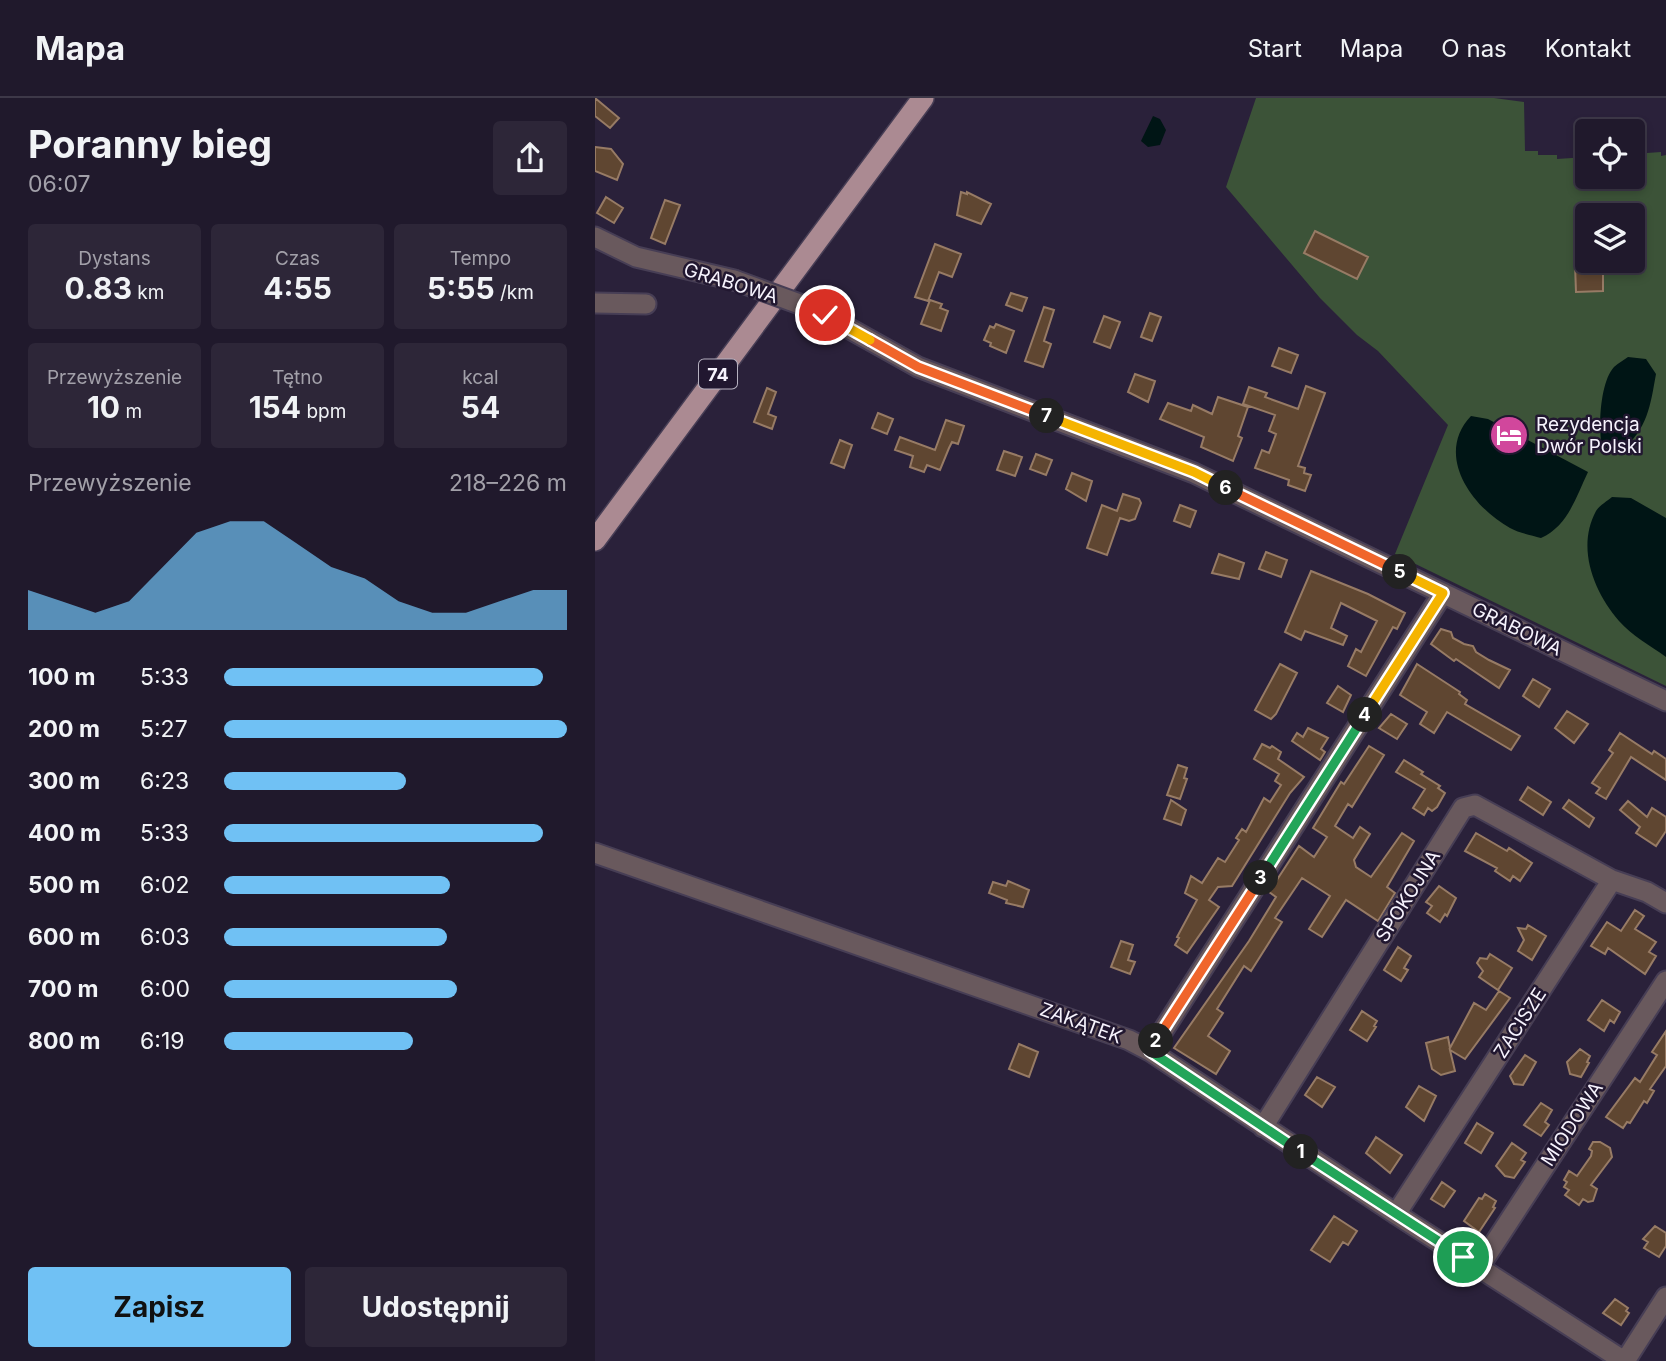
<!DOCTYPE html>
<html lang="pl">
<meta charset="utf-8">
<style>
:root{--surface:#20192c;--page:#2d2638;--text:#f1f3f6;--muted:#a2a0a9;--line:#3d3848;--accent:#70c1f4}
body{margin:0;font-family:Inter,sans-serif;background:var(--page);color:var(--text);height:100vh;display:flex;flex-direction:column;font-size:26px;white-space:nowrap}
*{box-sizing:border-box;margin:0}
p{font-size:23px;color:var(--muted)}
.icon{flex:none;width:38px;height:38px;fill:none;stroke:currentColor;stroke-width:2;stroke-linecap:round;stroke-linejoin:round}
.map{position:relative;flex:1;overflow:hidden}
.panel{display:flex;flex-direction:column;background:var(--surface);width:595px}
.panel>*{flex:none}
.tools{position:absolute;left:980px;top:21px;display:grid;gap:14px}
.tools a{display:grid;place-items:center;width:70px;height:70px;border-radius:7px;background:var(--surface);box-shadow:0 4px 10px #0003,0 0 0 2px var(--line);font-size:35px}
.pin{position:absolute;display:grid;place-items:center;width:60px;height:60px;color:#fff;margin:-30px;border:4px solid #fff;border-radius:50%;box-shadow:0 2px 7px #0007}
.km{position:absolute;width:35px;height:35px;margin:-18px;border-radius:50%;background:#222;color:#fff;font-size:19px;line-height:35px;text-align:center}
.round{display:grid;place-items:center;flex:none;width:74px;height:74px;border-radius:7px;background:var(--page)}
.head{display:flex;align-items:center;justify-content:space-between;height:119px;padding:0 28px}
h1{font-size:38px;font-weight:700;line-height:52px}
.figures{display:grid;grid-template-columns:repeat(3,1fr);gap:10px;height:119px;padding:7px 28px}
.figures div{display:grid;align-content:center;border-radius:7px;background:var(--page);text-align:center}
.figures b{font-size:30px;font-weight:700}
.figures small{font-size:19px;font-weight:400}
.figures p{font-size:19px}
.chart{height:196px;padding:14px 28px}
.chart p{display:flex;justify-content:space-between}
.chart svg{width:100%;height:126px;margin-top:7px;fill:var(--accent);opacity:.7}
.primary-button{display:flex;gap:14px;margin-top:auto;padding:14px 28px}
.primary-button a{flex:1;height:80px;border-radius:7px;background:var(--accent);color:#111;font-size:28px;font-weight:700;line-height:80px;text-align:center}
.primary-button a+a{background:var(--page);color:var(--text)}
ul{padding:0 28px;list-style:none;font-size:23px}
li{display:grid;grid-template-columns:112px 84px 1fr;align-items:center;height:52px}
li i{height:18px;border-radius:9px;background:var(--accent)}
header{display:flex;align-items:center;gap:42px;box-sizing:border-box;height:98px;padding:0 35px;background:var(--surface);border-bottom:2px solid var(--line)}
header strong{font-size:33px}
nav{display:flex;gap:38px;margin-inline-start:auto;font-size:24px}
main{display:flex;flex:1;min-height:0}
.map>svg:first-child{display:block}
.green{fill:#3c5338;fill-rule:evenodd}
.water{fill:#001515}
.building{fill:#5f4631;stroke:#977b65;stroke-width:2}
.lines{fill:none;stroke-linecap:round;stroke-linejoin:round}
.minor-casing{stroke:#473e55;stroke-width:23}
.major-casing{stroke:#473e55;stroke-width:24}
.minor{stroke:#69595d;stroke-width:19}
.major{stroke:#ab8a92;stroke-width:21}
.minor-bridge-casing{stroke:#473e55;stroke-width:23;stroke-linecap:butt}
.minor-bridge{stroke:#69595d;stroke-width:19}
.split-1-casing{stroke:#fff;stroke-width:14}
.split-2-casing{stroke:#fff;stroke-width:14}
.split-3-casing{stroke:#fff;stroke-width:14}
.split-4-casing{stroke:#fff;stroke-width:14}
.split-5-casing{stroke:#fff;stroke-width:14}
.split-6-casing{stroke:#fff;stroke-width:14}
.split-7-casing{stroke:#fff;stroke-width:14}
.split-8-casing{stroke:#fff;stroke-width:14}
.split-9-casing{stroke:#fff;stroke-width:14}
.split-1{stroke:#22a559;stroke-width:9}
.split-2{stroke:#22a559;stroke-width:9}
.split-3{stroke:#f0652b;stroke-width:9}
.split-4{stroke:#22a559;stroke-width:9}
.split-5{stroke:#f5b400;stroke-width:9}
.split-6{stroke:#f0652b;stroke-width:9}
.split-7{stroke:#f5b400;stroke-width:9}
.split-8{stroke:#f0652b;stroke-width:9}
.split-9{stroke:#f5b400;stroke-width:9}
.labels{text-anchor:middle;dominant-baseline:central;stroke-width:5;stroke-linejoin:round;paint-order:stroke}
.shield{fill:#211730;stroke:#b6b1c0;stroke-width:2}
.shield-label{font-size:18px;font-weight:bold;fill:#f6f3fd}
.street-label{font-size:19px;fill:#f6f3fd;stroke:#211730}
.poi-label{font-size:19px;fill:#f6f3fd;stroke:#211730;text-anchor:start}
</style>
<header>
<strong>Mapa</strong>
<nav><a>Start</a><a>Mapa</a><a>O nas</a><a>Kontakt</a></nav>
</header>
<main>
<section class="panel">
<div class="head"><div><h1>Poranny bieg</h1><p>06:07</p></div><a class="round"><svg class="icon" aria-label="share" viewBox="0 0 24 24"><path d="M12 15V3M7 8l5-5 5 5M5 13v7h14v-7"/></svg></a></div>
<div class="figures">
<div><p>Dystans</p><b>0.83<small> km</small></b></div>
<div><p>Czas</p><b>4:55</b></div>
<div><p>Tempo</p><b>5:55<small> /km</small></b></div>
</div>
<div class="figures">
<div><p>Przewyższenie</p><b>10<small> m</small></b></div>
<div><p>Tętno</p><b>154<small> bpm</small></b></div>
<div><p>kcal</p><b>54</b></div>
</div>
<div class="chart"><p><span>Przewyższenie</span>218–226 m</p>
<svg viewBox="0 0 160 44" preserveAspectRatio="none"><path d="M0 44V30L10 34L20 38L30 34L40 22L50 10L60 6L70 6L80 14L90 22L100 26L110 34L120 38L130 38L140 34L150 30L160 30V44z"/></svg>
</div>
<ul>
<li><b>100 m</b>5:33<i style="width:93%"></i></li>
<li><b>200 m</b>5:27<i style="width:100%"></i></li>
<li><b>300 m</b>6:23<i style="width:53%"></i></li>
<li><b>400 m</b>5:33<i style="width:93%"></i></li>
<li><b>500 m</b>6:02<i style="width:66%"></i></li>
<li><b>600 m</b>6:03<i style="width:65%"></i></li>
<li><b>700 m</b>6:00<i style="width:68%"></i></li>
<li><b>800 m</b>6:19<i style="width:55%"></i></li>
</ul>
<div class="primary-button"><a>Zapisz</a><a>Udostępnij</a></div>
</section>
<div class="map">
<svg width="1071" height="1263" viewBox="0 0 1071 1263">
<rect width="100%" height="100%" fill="#2a213a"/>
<!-- green -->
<path class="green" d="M661,0H899L929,4L930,53H943V57H962V61L992,59V79H1038V56L1066,54V58L1071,57V588L800,456L853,327L783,253L762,237L725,200L631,89ZM992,117H1038V163H992Z"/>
<!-- water -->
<path class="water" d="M558,18L565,21L571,32L565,47L553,49L546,43Z
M1033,259L1051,261L1061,276C1055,309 1053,330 1026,353L1007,349C1003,330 1005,284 1019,269C1023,265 1029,262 1033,259Z
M876,318L893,321L993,374C981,399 973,428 946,440C936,437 924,435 915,430C877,409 839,357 876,318Z
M1017,399L1036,400L1071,420V559C1056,548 1036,537 1024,523C999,494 981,450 1001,413C1004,408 1012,403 1017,399Z"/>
<!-- building -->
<path class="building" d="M0,0L24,20L15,30L0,18Z
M0,49L16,51L28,66L22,82L0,73Z
M366,94L372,96V94L396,106L386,126L362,117Z
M11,99L28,110L19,125L2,115Z
M70,102L85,107L70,146L56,140Z
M720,133L773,159L762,181L709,155Z
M979,139H992V163H1004L1008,169V193L981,194Z
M340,146L366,156L357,179L344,174L333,203L320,199Z
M416,195L432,200L427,213L411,207Z
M335,202L347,206L345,210L353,213L346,233L326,226Z
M449,209L459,212L449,243L456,246L448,269L430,263Z
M555,215L566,219L557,243L546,239Z
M509,218L525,224L515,250L499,244Z
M401,226L419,233L411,255L395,248L396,245L389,242L395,228L399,230Z
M684,250L703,257L696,275L677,268Z
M540,276L560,283L553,304L533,294Z
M711,288L730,295L703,368L710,370L709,375L716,377L710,393L693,387L694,382L660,370L667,352L674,355L681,336L674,333L680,317L648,306L654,289L672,295L670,299L703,311Z
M172,290L181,294L173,316L181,319L177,331L159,324Z
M623,299L653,309L643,338L647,340L638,363L606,349L609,339L565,321L573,305L596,313L598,307L617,316Z
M283,315L298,321L292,336L277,330Z
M351,322L369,328L363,346L357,344L354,350L345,372L332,367L329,374L315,369L318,358L300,352L305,339L340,352Z
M245,342L257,347L249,370L236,365Z
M409,353L427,359L420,378L402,372Z
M441,356L457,362L451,377L435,371Z
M477,375L497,383L491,403L471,391Z
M528,396L544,401L546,405L540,421L534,423L525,420L512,457L492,450L507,407L522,413Z
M585,407L601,413L595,429L579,423Z
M671,454L692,462L686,479L664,471Z
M624,456L649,465L644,481L617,475Z
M716,473L773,496L810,515L802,531L798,529L771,578L753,568L761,551L766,554L782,523L746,505L736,530L752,538L748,547L710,533L706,542L690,534Z
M846,531L856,534L858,540L869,546L878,548L881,554L894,562L915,572L904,590L861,561L859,563L836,546Z
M685,566L702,575L681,616L676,621L660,612Z
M822,566L865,594L864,596L872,602L870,606L925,638L916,652L852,614L839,635L825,626L832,614L805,597Z
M938,581L955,591L944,609L928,598Z
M743,588L756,597L748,614L732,605Z
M972,613L993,626L979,645L960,630Z
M796,616L812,626L802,641L784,630Z
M713,630L733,640L726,651L730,654L725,662L697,643L702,635L708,639Z
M1025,635L1057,656L1059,653L1071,661V682L1036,659L1011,701L1001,695L1005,690L997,685L1018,655L1014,652Z
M667,646L675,650L677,648L686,654L683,661L709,679L695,695L637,788L623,789L614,802L624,809L592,855L580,847L584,840L582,839L602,802L590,795L596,778L607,785L623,760L630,764L644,742L641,740L647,731L651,734L669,700L675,704L686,687L680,683L684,676L659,661Z
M774,648L789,657L757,709L753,706L740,728L758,740L765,729L775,736L759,762L761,769L776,779L807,735L819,743L792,789L800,795L783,823L751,802L727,839L714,831L735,798L707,780L680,820L687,824L656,873L649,868L622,911L628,915L613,938L635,953L621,976L579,950L654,843L681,799L674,794L704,748L719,759L732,739L718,730L746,684L749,686Z
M809,662L828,674L826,676L845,688L843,690L850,695L842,709L837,713L833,710L829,717L818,710L830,691L801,674Z
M583,667L592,670L589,680L592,681L585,701L572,697Z
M933,689L956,704L948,717L925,702Z
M576,702L591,712L586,727L569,721Z
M974,702L999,720L994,729L968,710Z
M1033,703L1052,719L1057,710L1071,719V733L1061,748L1041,735L1045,729L1025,712Z
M881,735L912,753L914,750L937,765L925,783L918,778L915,783L900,773L902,770L870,753Z
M413,783L434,792L428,809L411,805L412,802L394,795L398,784L411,788Z
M844,788L861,800L852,818L850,816L845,824L832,815L837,808L831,804Z
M1040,812L1049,818L1040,831L1061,844L1054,854L1061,858L1050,876L1013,850L1010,856L996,848L1012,824L1026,833Z
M933,827L951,838L937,862L923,853L929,842L923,830L931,831Z
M526,843L538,847L533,862L540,864L535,876L516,869Z
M803,849L816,858L809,870L813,872L806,883L789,872Z
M895,856L917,870L903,892L884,879L888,873L882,865L885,860L892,861Z
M904,893L915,900L870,961L855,952L860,973L846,977L837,971L831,945L853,939L855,950L879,905L891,912Z
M1007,902L1025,914L1019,925L1015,922L1009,933L993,922Z
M767,913L782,923L779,928L781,929L772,943L755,932Z
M1071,933V968L1055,991L1059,993L1052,1005L1049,1003L1035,1025L1032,1024L1028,1030L1011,1019L1040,980L1045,984L1062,957L1057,954Z
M424,946L443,954L434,979L414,971Z
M985,951L995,958L992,964L994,965L986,979L975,976L972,964Z
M930,957L941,964L928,987L919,986L915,978Z
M722,979L740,989L727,1009L710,997Z
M824,988L841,998L829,1023L811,1009Z
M946,1005L957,1012L950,1024L954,1027L946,1038L929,1027Z
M882,1025L898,1035L886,1055L870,1045Z
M781,1039L807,1057L795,1075L771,1055Z
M998,1044H1005L1015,1050L1017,1059L996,1087L1002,1091L998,1103L993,1104L988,1101L984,1107L970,1097L974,1092L969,1089L972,1084L969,1082L974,1073L982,1078L996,1058L997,1053L994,1051Z
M917,1045L931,1055L926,1062L930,1064L919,1080L910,1078L901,1068Z
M847,1084L860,1093L849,1109L836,1101Z
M890,1096L901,1103L898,1109L900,1110L884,1134L869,1123L884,1100L887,1101Z
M739,1118L762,1133L753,1147L748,1144L735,1164L716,1152Z
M1060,1128L1071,1135V1148L1064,1159L1049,1150L1053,1144L1048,1141Z
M1020,1201L1033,1210L1031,1213L1034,1215L1026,1227L1008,1215Z"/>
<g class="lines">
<defs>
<path id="minor" d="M0,139L41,159L139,182
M0,205L51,206
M221,212L323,269L599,375L1071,603
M0,755L534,942L555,953L801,1116L1029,1263
M555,953L848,495
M668,1029L868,710L880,707L1017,782
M801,1116L1017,782L1052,794L1071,805
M884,1169L1071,883
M1030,1263L1071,1199"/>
<path id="major" d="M0,442L328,0"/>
</defs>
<!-- minor casing -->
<use href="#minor" class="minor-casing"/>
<!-- major casing -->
<use href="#major" class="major-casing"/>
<!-- minor -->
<use href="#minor" class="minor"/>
<!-- major -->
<use href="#major" class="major"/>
<defs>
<path id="minor-bridge" d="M139,182L221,212"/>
</defs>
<!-- minor-bridge casing -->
<use href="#minor-bridge" class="minor-bridge-casing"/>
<!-- minor-bridge -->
<use href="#minor-bridge" class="minor-bridge"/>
</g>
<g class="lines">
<defs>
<path id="split-1" d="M706,1054L868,1159"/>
<path id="split-2" d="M561,943L555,953L706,1054"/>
<path id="split-3" d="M561,943L666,780"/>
<path id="split-4" d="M666,780L770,617"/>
<path id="split-5" d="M770,617L848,495L805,474"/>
<path id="split-6" d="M631,390L805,474"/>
<path id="split-7" d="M452,318L599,374L631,390"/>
<path id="split-8" d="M275,242L323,269L452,318"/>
<path id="split-9" d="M230,217L275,242"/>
</defs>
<!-- split-1 casing -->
<use href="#split-1" class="split-1-casing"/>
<!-- split-2 casing -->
<use href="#split-2" class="split-2-casing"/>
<!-- split-3 casing -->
<use href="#split-3" class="split-3-casing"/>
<!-- split-4 casing -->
<use href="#split-4" class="split-4-casing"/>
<!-- split-5 casing -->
<use href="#split-5" class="split-5-casing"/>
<!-- split-6 casing -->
<use href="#split-6" class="split-6-casing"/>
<!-- split-7 casing -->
<use href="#split-7" class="split-7-casing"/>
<!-- split-8 casing -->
<use href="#split-8" class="split-8-casing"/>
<!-- split-9 casing -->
<use href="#split-9" class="split-9-casing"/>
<!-- split-1 -->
<use href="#split-1" class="split-1"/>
<!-- split-2 -->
<use href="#split-2" class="split-2"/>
<!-- split-3 -->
<use href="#split-3" class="split-3"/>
<!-- split-4 -->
<use href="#split-4" class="split-4"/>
<!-- split-5 -->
<use href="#split-5" class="split-5"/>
<!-- split-6 -->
<use href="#split-6" class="split-6"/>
<!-- split-7 -->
<use href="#split-7" class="split-7"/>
<!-- split-8 -->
<use href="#split-8" class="split-8"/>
<!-- split-9 -->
<use href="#split-9" class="split-9"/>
</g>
<!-- icons -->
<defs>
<symbol id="hotel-disc" viewBox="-11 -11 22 22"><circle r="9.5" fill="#d1479c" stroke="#211730"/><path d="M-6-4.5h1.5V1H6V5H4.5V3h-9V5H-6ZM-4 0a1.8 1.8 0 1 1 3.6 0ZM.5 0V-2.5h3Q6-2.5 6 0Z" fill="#fff"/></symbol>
</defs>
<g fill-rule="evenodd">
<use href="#hotel-disc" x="892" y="315" width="44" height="44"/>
</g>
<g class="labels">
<!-- shield labels -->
<rect class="shield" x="104" y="261.5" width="38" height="29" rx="5"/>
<g class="shield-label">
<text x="123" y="276">74</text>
</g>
<!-- street labels -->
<g class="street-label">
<text transform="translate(136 185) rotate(17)">GRABOWA</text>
<text transform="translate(922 531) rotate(26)">GRABOWA</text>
<text transform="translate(813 798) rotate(-58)">SPOKOJNA</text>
<text transform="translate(486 925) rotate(20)">ZAKĄTEK</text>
<text transform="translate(925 925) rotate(-57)">ZACISZE</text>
<text transform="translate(977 1026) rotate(-57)">MIODOWA</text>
</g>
<!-- poi labels -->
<g class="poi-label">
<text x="941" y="326">Rezydencja<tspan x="941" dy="22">Dwór Polski</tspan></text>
</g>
</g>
</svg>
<div class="tools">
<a><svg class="icon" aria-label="locate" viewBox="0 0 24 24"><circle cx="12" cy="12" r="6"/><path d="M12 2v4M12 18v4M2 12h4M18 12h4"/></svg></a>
<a><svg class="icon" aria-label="layers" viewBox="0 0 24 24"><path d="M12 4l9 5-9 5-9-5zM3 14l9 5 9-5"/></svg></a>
</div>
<div class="pin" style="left:868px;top:1159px;background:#1e9e55"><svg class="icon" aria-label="arrive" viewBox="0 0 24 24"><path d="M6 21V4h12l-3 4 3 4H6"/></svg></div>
<div class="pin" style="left:230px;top:217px;background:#d93025"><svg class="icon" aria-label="check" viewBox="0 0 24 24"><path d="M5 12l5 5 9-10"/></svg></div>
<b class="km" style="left:706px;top:1054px">1</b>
<b class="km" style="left:561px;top:943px">2</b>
<b class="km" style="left:666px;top:780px">3</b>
<b class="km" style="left:770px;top:617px">4</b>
<b class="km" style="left:805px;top:474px">5</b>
<b class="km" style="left:631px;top:390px">6</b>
<b class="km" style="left:452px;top:318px">7</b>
</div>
</main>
